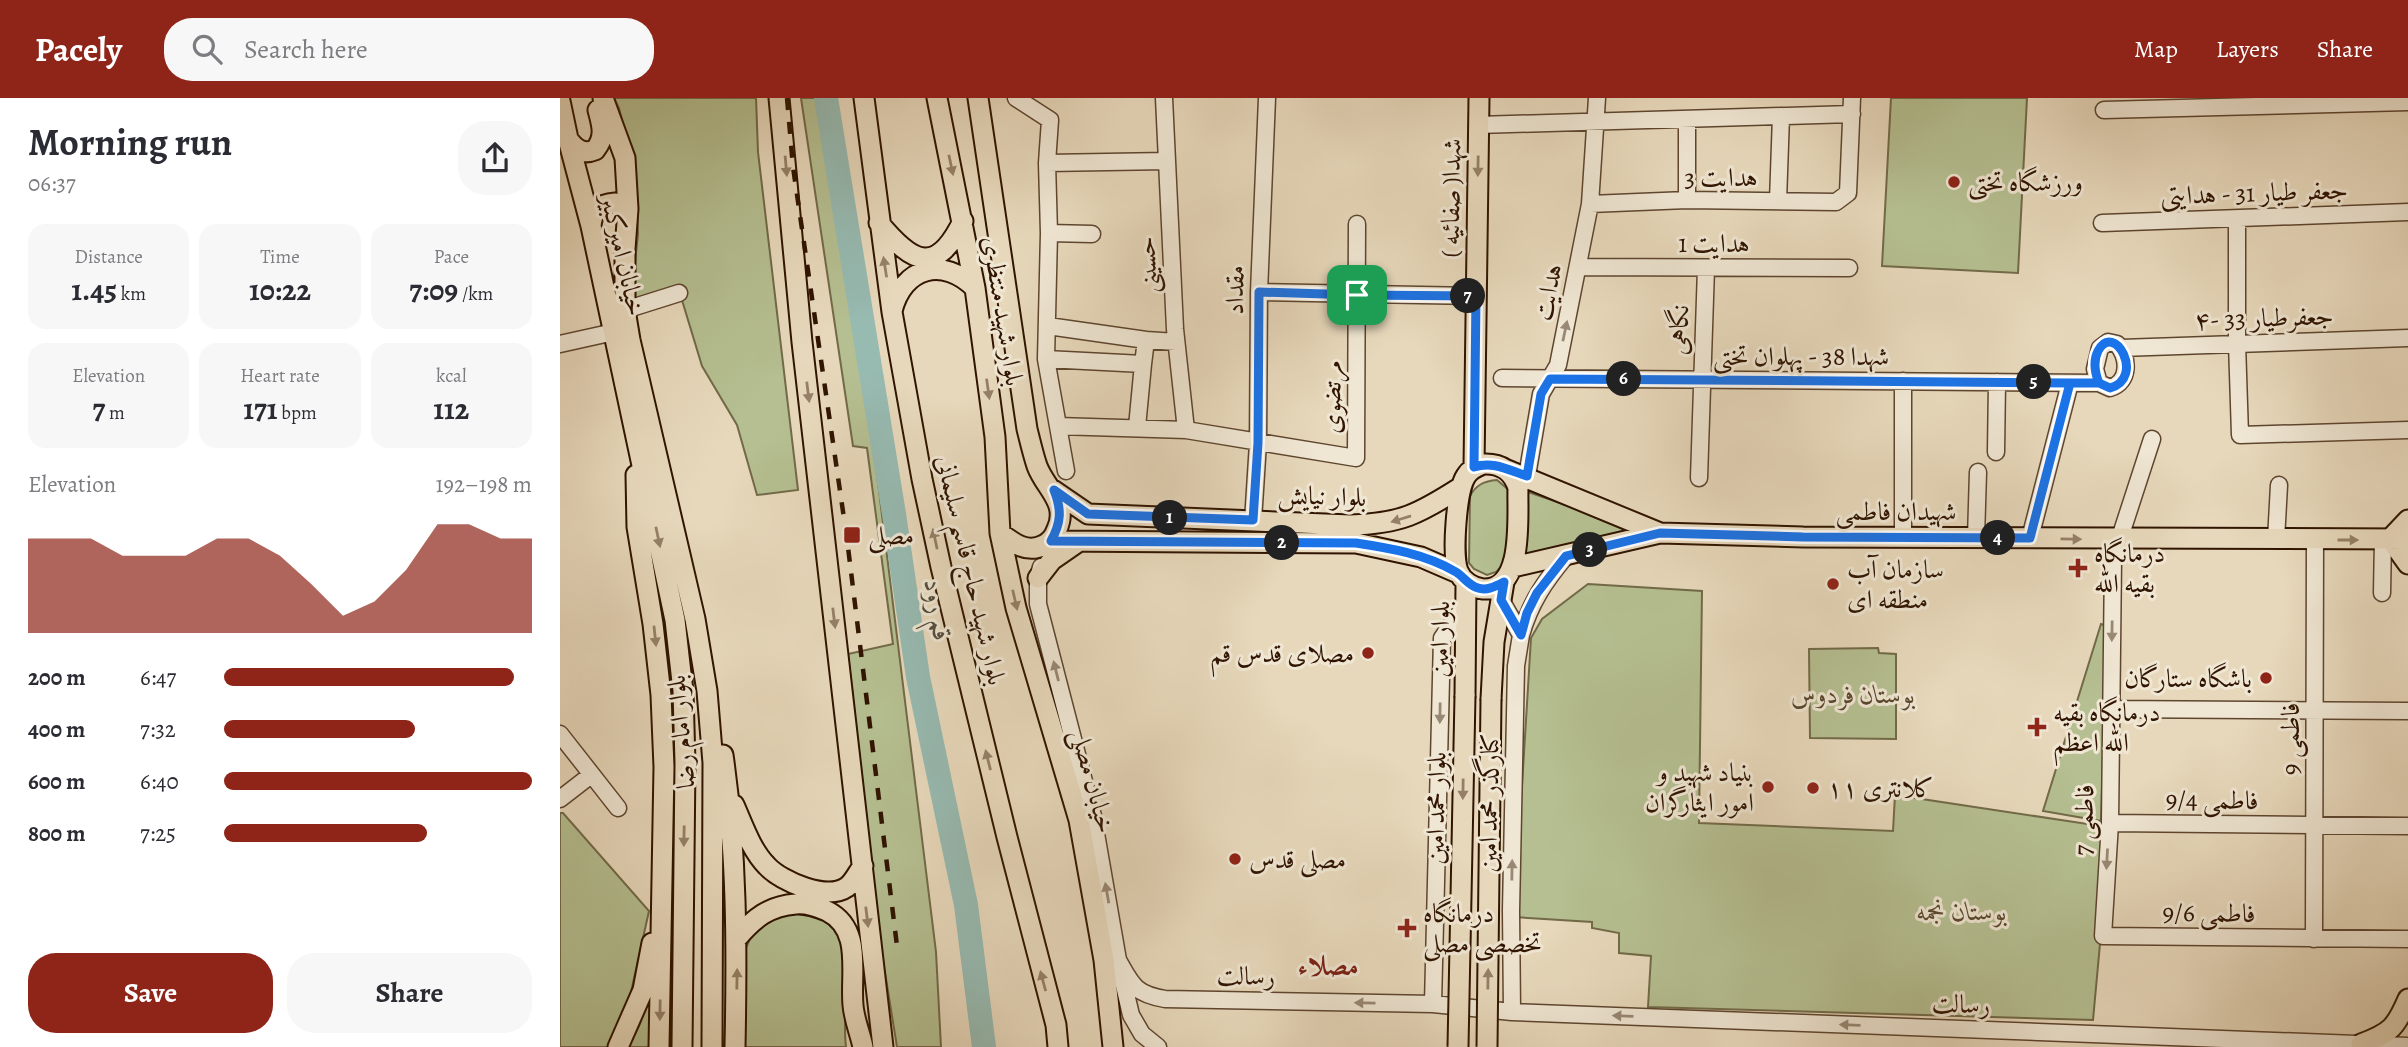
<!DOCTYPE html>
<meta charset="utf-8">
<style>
:root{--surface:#fff;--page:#f7f7f7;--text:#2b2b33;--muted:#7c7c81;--accent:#8f2418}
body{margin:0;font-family:Alegreya,Amiri,serif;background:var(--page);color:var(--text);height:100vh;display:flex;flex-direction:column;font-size:26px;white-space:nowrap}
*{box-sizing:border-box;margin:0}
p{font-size:23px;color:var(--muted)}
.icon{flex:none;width:38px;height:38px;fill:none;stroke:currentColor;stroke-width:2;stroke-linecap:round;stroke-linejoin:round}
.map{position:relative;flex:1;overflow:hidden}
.panel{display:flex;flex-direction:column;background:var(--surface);width:560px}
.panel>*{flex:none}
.pin{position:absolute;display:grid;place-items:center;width:60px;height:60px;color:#fff;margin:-30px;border-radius:14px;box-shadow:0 4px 10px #0006}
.km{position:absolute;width:35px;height:35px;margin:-18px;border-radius:50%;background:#222;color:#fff;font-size:19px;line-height:35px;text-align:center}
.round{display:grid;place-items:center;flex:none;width:74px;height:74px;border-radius:28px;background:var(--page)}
.head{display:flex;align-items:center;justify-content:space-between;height:119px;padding:0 28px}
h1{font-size:38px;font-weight:600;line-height:52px}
.figures{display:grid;grid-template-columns:repeat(3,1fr);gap:10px;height:119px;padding:7px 28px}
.figures div{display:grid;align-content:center;border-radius:18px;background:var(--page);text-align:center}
.figures b{font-size:30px;font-weight:600}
.figures small{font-size:19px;font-weight:400}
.figures p{font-size:19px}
.chart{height:196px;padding:14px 28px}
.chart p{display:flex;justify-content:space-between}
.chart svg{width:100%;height:126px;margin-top:7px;fill:var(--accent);opacity:.7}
.primary-button{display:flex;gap:14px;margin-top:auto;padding:14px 28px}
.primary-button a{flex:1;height:80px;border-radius:28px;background:var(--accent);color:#fff;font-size:28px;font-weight:600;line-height:80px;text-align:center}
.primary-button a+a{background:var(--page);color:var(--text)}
ul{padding:0 28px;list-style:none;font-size:23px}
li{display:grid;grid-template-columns:112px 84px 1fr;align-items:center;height:52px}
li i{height:18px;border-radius:9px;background:var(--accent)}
header{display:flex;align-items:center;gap:42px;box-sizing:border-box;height:98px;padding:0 35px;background:var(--accent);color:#fff}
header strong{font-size:33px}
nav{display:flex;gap:38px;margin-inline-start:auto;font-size:24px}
.search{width:490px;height:63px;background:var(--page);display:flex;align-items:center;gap:18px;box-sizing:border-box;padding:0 24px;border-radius:28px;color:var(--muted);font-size:26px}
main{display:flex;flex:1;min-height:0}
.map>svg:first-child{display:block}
.green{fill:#b5bf91;stroke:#726a48;stroke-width:2}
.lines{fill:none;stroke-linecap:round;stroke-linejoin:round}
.river{stroke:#97bab1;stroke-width:24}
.minor-casing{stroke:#5e452f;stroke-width:19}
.major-casing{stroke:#301400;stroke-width:23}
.minor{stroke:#efe6d3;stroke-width:16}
.major{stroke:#e7d8bb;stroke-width:19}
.rail{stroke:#301400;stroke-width:4.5;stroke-dasharray:12 12;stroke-linecap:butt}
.major-bridge-casing{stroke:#301400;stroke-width:23;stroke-linecap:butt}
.major-bridge{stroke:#e7d8bb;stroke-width:19}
.oneway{fill:#958067}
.oneway2{fill:#998874}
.route-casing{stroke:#fff;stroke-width:14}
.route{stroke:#1a73e8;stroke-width:9}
.poi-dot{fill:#8f2418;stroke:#efe6d3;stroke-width:2.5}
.labels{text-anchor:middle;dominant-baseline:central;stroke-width:6;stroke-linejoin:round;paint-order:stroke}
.street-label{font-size:26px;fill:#301400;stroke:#efe6d3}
.poi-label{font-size:26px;fill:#301400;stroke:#efe6d3;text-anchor:start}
.park-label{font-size:26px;font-style:italic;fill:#58472c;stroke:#efe6d3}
.water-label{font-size:28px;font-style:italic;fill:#544e3e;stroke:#efe6d3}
.neighbourhood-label{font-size:28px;font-weight:bold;fill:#7a1f14;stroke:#efe6d3}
</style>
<header>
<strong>Pacely</strong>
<div class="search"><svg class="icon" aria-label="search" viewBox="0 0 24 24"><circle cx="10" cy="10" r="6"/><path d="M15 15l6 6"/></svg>Search here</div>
<nav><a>Map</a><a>Layers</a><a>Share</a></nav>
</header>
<main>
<section class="panel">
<div class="head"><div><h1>Morning run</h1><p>06:37</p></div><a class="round"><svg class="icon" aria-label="share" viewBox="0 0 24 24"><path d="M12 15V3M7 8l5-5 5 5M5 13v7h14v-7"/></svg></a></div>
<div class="figures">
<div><p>Distance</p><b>1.45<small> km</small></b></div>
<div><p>Time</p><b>10:22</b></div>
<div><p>Pace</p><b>7:09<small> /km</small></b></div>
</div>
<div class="figures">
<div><p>Elevation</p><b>7<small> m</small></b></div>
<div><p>Heart rate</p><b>171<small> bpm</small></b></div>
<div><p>kcal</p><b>112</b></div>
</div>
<div class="chart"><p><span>Elevation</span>192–198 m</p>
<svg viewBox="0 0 160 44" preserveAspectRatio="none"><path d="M0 44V11L10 11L20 11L30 17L40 17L50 17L60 11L70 11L80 17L90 27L100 38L110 33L120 22L130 6L140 6L150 11L160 11V44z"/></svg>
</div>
<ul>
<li><b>200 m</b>6:47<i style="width:94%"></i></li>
<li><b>400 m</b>7:32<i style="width:62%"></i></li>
<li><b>600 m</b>6:40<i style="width:100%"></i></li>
<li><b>800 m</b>7:25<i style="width:66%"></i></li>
</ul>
<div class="primary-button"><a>Save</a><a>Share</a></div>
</section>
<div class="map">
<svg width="1848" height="949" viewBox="0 0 1848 949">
<rect width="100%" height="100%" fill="#e7d8bb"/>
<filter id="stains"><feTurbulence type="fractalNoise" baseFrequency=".00286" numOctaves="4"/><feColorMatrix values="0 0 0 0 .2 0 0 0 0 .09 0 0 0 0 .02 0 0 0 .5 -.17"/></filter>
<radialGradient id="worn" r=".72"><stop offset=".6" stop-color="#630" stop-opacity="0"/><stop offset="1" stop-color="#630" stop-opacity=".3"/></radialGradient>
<!-- green -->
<path class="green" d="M54,0H196L198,54L238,392L197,397L177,327L142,268L118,189L71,202L78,136L76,80L59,10Z
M241,0H264L311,328L376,854L381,949H337L322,856L288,556L333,546L307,350L293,348Z
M1331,0H1467L1458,175L1322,168Z
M937,382L950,393L946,464L936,474L927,477L914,471L909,465L910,398C916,387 924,383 937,382Z
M968,394L1079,432L964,466Z
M1028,486L1142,493L1139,725L1333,733L1335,697L1541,728L1540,846L1533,922L1088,909L1091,858L1059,855V835L1032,830V824L954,819L971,540L982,521Z
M1541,526L1547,528L1541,723L1483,713Z
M1318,550L1319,555L1336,556V641L1250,640L1249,551Z
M0,715H3L89,813L71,894L49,949H0Z
M225,812L268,820C273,829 282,839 284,849C291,881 282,916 286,949H185L186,850L192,836Z
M92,889L93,949H68L79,928Z"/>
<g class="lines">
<!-- river -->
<path class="river" d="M266,0L334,416L358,579L406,807L424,949"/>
<defs>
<path id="minor" d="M456,0L490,22L487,65L489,135L486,261L506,373
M604,0L615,231L626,332
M1544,12L1848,4
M918,27L1292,16
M487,65L607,63
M1127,102V21
M1218,103L1221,18
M1030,106L1127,102L1276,104L1288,95L1292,0
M1677,121V245L1680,337L1848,332
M1542,125L1848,114
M489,135L532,136
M1018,169L1289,170
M699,194L916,198
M65,212L119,195
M488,228L586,242
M1548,244L1557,246C1569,260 1570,284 1550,290L1539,285L1535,271L1540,250Z
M0,246L54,234
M1561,250L1848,240
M486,261L583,266L586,242L616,244
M942,280L1539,285
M498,328L626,332L796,360L797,126
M577,329L583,266
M1592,341L1553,461L1550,725L1543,838L1848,841
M1436,354L1437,284
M1139,380L1146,170
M959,388L967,378L981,296L998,267L1030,106L1037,0
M693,423L698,345L699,194L707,0
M1343,440V283
M1416,440L1418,374
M1470,440L1510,285
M1716,442L1719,387
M481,469L478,480V506L533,718L558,862L571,917L582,936L598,949
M1822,495L1823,441
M941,502L961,537L956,568L951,813L952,914
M961,537C970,505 985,483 1006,458
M1551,611L1848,613
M0,636L58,710
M0,701L31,677
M1550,725L1848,728
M1754,841L1755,442
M558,862C572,887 575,896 605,901L873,906L952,914L1848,948
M873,906L882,540L906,506"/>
<path id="major" d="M43,0L65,60L68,111L65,151V212L70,242L135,521L147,593L153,665L152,949
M219,0L242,244L323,949
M304,0L332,214L362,381L381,469L447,739L496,927L498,949
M377,0L415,190L435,339L440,435L456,510L519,722L544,862L553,949
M418,0L467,331C470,343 473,356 477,368C485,390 509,405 497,431C494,439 491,443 484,447C467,456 453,445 440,435
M0,3L8,41L31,128L115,522L123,593L125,665L122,949
M8,41C15,51 23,57 35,52C46,39 42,27 38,12
M319,125C353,166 376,178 403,123
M31,128C32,113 40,106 55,105L68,111
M332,213C343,169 383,158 415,190
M923,366C941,365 953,373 958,390C957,418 965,493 923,491C913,490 902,483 898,473C892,457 896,393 906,378C910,371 916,369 923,366Z
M914,369L919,0
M947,372L1100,435
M76,377L77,429L93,526L101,597L104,669L99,949
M493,392L528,416L790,427C840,426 859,416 901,389
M1848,422L1830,441L1848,466
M491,443L796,445L861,459L898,475
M953,469L1100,435L1243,439L1848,441
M478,480L492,462L518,444
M905,598L906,485
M931,601L934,544L944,484
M163,657C177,753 177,851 175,949
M174,707C183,727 191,752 207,768C222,784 267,803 287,789C294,784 298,774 303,768
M177,840C194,820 209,808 236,806C247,805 257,809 267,813C303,831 290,875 293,907C294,921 300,935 303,949
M1801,946C1831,935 1836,929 1848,901
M58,949L83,892L92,845"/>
</defs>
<!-- minor casing -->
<use href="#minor" class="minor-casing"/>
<!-- major casing -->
<use href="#major" class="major-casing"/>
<!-- minor -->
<use href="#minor" class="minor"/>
<!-- major -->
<use href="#major" class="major"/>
<!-- rail -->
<path class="rail" d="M227,0L233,69L287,441L337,848"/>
<defs>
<path id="major-bridge" d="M898,949L905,598
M927,949L931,601"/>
</defs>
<!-- major-bridge casing -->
<use href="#major-bridge" class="major-bridge-casing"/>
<!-- major-bridge -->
<use href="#major-bridge" class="major-bridge"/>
</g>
<!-- one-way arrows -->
<defs><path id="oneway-solid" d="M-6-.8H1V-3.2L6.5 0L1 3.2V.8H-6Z" transform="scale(1.75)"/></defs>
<g class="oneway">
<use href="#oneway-solid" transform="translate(391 67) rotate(78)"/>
<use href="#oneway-solid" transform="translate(226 68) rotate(85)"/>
<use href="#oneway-solid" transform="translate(918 68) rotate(91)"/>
<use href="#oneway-solid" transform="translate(325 169) rotate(-99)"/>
<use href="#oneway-solid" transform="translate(428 291) rotate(82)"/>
<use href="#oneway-solid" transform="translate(248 294) rotate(83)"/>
<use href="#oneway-solid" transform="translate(841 421) rotate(163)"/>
<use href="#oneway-solid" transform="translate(98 439) rotate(78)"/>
<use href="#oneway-solid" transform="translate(375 441) rotate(-102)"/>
<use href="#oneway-solid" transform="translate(1511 441) rotate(1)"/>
<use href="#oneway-solid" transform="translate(1788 442)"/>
<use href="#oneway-solid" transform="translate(455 502) rotate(77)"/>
<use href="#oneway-solid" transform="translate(274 520) rotate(83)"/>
<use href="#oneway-solid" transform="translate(95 538) rotate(84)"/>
<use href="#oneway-solid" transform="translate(428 662) rotate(-104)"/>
<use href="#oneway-solid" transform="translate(903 691) rotate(91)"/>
<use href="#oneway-solid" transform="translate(124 738) rotate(91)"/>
<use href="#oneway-solid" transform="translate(307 819) rotate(83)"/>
<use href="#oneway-solid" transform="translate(177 881) rotate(-89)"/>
<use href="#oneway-solid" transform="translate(928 881) rotate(-89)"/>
<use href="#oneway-solid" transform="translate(483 883) rotate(-105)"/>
<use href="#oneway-solid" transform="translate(100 912) rotate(91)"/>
</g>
<g class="oneway2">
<use href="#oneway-solid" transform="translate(1005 233) rotate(-78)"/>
<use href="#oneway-solid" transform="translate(1552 533) rotate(91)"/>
<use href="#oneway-solid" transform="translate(496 573) rotate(-104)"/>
<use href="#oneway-solid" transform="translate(880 615) rotate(91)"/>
<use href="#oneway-solid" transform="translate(1547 761) rotate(93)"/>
<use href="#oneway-solid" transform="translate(952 772) rotate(-89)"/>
<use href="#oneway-solid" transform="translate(547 795) rotate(-100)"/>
<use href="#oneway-solid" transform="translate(805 905) rotate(-179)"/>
<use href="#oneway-solid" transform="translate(1063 918) rotate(-178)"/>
<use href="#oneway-solid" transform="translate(1290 927) rotate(-178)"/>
</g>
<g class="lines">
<defs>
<path id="route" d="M797,197L699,194L698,345L693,422L528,416L494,392C502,412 501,425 491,443L796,445C829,450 866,456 896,474C904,479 908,487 918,490C927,493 936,488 944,484L941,502L961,537L967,515L977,495L1006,458L1100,435L1243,439L1470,440L1510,285H1539L1550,290C1586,280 1554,222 1538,253C1533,263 1535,275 1539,285H1510C1337,283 1163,282 990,281L981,296L967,378C948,372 934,363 914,369L916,198L797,197"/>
</defs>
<!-- route casing -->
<use href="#route" class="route-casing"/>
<!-- route -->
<use href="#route" class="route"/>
</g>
<!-- markers -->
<g class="poi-dot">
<circle cx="1394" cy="84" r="7"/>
<rect x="283" y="428" width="18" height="18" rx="3.5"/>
<path d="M1514.5 459.5h7v7h7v7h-7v7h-7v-7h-7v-7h7z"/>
<circle cx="1273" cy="486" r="7"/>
<circle cx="808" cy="555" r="7"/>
<circle cx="1706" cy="580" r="7"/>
<path d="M1473.5 618.5h7v7h7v7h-7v7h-7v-7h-7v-7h7z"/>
<circle cx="1208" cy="689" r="7"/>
<circle cx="1253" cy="690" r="7"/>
<circle cx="675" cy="761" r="7"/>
<path d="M843.5 819.5h7v7h7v7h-7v7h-7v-7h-7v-7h7z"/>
</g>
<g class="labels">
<!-- street labels -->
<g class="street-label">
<text x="1161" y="79">هدایت 3</text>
<text transform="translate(1694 95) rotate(-2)">جعفر طیار 31 - هدایتی</text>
<text transform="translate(891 100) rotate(-89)">شهدا( صفائیه )</text>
<text x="1154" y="145">هدایت 1</text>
<text transform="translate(63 157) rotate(77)">خیابان امیرکبیر</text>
<text transform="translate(587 167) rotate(-93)">حسینی</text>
<text transform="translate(675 192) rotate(-89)">مقداد</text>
<text transform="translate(988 194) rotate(-78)">هدایت</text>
<text transform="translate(443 213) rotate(81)">بلوار شهید منتظری</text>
<text transform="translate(1704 220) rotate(-2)">۴- جعفرطیار 33</text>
<text transform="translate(1119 232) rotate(-88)">نگاهی</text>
<text x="1241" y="258">شهدا 38 - پهلوان تختی</text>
<text transform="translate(772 299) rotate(-89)">مرتضوی</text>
<text transform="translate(762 398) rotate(2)">بلوار نیایش</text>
<text x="1336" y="413">شهیدان فاطمی</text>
<text transform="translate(411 472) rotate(77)">بلوار شهید حاج قاسم سلیمانی</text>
<text transform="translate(880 541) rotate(-89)">بلوار امین</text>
<text transform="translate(121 634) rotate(-95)">بلوار امام رضا</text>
<text transform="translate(1730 641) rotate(-90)">فاطمی 9</text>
<text transform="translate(533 683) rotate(75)">خیابان مصلی</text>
<text transform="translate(1652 702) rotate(1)">فاطمی 9/4</text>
<text transform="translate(929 705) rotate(-89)">کنارگذر محمد امین</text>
<text transform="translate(876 710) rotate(-89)">بلوار محمد امین</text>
<text transform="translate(1524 722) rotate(-88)">فاطمی 7</text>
<text transform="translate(1649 815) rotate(1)">فاطمی 9/6</text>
<text transform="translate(686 878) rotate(1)">رسالت</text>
<text transform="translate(1401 906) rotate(2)">رسالت</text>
</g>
<!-- poi labels -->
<g class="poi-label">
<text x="1408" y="84">ورزشگاه تختی</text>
<text x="308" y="437">مصلی</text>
<text x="1534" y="455">درمانگاه<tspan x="1534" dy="30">بقیه الله</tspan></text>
<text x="1287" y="471">سازمان آب<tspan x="1287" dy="30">منطقه ای</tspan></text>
<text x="794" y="555" text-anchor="end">مصلای قدس قم</text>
<text x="1692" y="580" text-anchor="end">باشگاه ستارگان</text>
<text x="1493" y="614">درمانگاه بقیه<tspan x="1493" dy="30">الله اعظم</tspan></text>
<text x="1194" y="674" text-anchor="end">بنیاد شهید و<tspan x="1194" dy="30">امور ایثارگران</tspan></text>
<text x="1267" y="690">کلانتری ۱۱</text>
<text x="689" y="761">مصلی قدس</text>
<text x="863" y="815">درمانگاه<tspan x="863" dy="30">تخصصی مصلی</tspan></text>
</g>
<!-- park labels -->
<g class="park-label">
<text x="1293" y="596">بوستان فردوس</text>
<text x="1402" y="813">بوستان نجمه</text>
</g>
<!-- water labels -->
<g class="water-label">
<text transform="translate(378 512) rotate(81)">قم رود</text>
</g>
<!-- neighbourhood labels -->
<g class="neighbourhood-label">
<text x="768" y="868">مصلاء</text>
</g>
</g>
<rect width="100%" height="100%" filter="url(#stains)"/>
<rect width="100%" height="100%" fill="url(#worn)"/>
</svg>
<div class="pin" style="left:797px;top:197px;background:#1e9e55"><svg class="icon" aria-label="arrive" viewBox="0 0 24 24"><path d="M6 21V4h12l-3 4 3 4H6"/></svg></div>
<b class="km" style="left:610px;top:420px">1</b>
<b class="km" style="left:722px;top:445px">2</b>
<b class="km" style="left:1030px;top:452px">3</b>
<b class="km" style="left:1438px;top:440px">4</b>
<b class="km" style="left:1474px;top:284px">5</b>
<b class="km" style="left:1064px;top:281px">6</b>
<b class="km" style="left:908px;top:198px">7</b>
</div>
</main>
